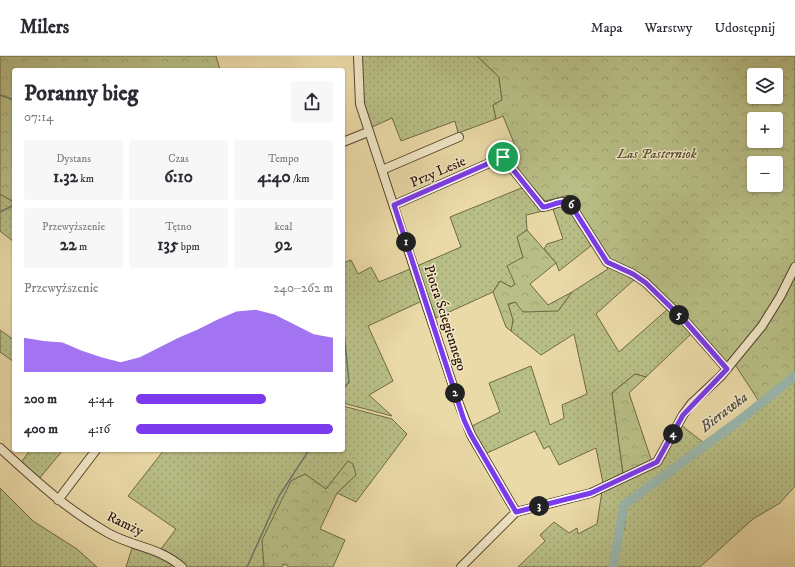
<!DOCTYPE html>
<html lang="pl">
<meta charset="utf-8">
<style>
:root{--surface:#fff;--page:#f7f7f7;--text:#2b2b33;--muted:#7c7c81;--line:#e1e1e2;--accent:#7c3aed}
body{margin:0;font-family:"IM FELL DW Pica",serif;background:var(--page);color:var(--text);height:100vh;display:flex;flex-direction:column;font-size:15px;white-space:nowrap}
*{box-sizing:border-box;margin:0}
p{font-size:13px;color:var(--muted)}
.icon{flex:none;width:22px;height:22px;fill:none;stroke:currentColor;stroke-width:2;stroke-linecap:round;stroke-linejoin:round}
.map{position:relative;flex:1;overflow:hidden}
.sheet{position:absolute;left:12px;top:12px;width:333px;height:384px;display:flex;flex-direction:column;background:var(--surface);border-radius:4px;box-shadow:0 1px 3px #0004}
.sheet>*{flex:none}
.controls{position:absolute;left:747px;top:12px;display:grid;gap:8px}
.controls a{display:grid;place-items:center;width:36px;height:36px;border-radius:4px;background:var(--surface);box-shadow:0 1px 3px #0004;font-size:20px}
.pin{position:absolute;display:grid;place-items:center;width:34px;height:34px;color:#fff;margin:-17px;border:2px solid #fff;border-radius:50%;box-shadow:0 1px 4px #0007}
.km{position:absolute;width:20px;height:20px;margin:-10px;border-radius:50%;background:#222;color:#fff;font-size:11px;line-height:20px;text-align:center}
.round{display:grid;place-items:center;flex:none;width:42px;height:42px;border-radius:4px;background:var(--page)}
.headline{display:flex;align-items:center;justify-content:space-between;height:68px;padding:0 12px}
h1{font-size:22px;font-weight:700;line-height:30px}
.figures{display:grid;grid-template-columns:repeat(3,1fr);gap:6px;height:68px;padding:4px 12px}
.figures div{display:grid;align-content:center;border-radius:4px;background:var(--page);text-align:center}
.figures b{font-size:17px;font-weight:700}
.figures small{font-size:11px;font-weight:400}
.figures p{font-size:11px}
.chart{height:112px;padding:8px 12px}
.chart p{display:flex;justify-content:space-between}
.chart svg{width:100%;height:72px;margin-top:4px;fill:var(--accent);opacity:.7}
ul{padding:0 12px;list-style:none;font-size:13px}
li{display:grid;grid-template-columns:64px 48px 1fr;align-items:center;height:30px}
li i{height:10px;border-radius:5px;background:var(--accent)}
header{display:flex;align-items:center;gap:24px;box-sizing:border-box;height:56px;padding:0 20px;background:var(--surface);border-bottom:1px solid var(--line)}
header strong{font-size:19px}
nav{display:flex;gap:22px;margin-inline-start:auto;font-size:14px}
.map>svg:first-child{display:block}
.grass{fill:url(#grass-dots);stroke:#706846}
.forest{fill:url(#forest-crowns);stroke:#706846;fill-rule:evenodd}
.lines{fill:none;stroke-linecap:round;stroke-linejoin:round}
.stream{stroke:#6c766d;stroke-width:1.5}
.river{stroke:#9ab9b1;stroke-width:9}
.minor-casing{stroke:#58432f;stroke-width:10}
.minor{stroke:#f1e7c6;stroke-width:8}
.route-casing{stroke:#fff;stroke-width:8}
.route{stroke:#7c3aed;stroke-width:5}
.labels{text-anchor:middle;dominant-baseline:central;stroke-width:3;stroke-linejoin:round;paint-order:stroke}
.park-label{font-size:14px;font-style:italic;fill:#5a4e33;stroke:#f1e7c6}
.street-label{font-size:14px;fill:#281107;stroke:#f1e7c6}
.water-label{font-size:15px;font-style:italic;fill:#504c42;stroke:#f1e7c6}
</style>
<header>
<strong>Milers</strong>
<nav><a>Mapa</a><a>Warstwy</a><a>Udostępnij</a></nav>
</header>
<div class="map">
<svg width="795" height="511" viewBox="0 0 795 511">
<defs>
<pattern id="grass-dots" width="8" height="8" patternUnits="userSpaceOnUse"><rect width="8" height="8" fill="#b8bf86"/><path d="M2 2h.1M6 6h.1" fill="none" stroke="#9ea372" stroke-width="1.8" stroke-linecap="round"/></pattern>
<pattern id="forest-crowns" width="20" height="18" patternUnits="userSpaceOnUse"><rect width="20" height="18" fill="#b8bf86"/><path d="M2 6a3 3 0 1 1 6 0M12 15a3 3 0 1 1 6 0" fill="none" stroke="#9ea372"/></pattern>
</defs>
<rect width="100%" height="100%" fill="#eadaa7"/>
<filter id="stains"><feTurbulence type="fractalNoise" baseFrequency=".005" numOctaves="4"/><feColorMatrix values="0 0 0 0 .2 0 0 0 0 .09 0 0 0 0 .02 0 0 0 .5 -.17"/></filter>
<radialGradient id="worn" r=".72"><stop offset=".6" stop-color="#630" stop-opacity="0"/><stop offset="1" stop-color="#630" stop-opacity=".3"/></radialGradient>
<!-- grass -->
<path class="grass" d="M360,0H477L499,21L502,44L493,49L496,63L458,77L455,65L401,85L392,62L372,71L364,48Z
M524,131L543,155L526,159L527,174L517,181L523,201L515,228L511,231L500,225L493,236L436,262L417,210L461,191L450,161Z
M0,138L14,146V186L0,175Z
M566,148L592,189L559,215L556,207L544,193L547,188L563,183L553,153Z
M351,204L358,218L371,211L379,226L410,213L422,245L368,270L393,325L369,339L392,360L343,347V207Z
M603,206L636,222L596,258L619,296L669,252L693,276L646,321L635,318L612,337L623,417L603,427L596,392L559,409L549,390L544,393L535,375L485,398L470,371L500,356L489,327L531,310L550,369L564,362L562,349L587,338L574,278L541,299L511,275L513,264L508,249L515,246L558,255L572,236L608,213Z
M0,274L14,284V306L0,296Z
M795,322V430L780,447L753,463L700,511H518L545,485L540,479L554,466L569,477L577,472L578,478L597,468L602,435L658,409L681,369L704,387L622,449L615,481L624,474L627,451Z
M343,350L392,363L407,378L356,446L337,437L356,419L348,405L326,433L305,418L291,425L281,448L264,511H186L161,493L176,473L128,440L164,394H343Z
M30,394H63L38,424L20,408Z
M0,432L33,465L77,493L97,511H0Z
M133,489L173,506L171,511H126Z"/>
<!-- forest -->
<path class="forest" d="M0,0H216L220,14H14V146L0,138Z
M477,0H795V317L760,347L736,310L720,303L680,257L611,205L569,139L545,145L516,112L520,102L503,60L496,63L493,49L502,44L499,21ZM754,19H776V41H754ZM754,63H776V85H754ZM754,107H776V129H754Z
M527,174L556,207L530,228L548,249L572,236L558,255L523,256L515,246L508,248L513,264L511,275L506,271L493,236L500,225L511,231L515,228L507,210L523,201L517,181Z
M635,318L646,321L629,337L652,406L623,417L612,337Z
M348,405L353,408L356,419L337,437L320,473L345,484L333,511H289L284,508L282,511H264L262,484L291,425L305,418L326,433Z"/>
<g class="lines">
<!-- stream -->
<path class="stream" d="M0,39L14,44
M0,156L14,149
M343,267L349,326L343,333
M247,511L279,440L309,394"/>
<!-- river -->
<path class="river" d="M613,511L624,449L741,363L795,320"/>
<defs>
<path id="minor" d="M358,0L360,48L459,348L471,379L516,456
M343,86L368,76
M382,114L459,81
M394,149L503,101L543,151C552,150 560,144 569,146L607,206L633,218L646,227L685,265L727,313
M0,392C35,424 66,453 108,477C133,491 159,491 182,511
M58,444L96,394
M461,511L516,456L591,437L657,406L683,359L691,348L721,320L762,270L780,241L795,211"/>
</defs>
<!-- minor casing -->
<use href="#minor" class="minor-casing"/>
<!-- minor -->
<use href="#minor" class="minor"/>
</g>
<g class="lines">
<defs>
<path id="route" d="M503,101L543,151C552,150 560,144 569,146L607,206L633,218L646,227L685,265L727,313L683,359L657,406L591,437L516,456L471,379L464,364L394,149Z"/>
</defs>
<!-- route casing -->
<use href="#route" class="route-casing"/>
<!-- route -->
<use href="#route" class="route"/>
</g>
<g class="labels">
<!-- park labels -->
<g class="park-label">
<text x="657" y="98">Las Pasterniok</text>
</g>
<!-- street labels -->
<g class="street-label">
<text transform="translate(438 116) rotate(-23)">Przy Lesie</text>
<text transform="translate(445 262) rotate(72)">Piotra Ściegiennego</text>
<text transform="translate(125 468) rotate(25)">Ramży</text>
</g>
<!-- water labels -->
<g class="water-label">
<text transform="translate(724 356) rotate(-37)">Bierawka</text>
</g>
</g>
<rect width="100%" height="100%" filter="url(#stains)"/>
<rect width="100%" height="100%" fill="url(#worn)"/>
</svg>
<div class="controls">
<a><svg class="icon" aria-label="layers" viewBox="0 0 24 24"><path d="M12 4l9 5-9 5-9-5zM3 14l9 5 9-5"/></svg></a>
<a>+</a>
<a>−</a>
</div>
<div class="pin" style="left:503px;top:101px;background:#1e9e55"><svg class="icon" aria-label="arrive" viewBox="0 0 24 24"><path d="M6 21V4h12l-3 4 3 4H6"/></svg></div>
<b class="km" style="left:406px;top:186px">1</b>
<b class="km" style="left:455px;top:337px">2</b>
<b class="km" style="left:539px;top:450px">3</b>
<b class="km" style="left:673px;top:378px">4</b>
<b class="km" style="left:679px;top:259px">5</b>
<b class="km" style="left:571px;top:149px">6</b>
<section class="sheet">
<div class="headline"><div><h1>Poranny bieg</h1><p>07:14</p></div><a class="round"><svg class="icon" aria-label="share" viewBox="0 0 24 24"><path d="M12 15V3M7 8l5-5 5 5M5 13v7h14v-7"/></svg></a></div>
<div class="figures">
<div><p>Dystans</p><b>1.32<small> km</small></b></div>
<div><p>Czas</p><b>6:10</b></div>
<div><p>Tempo</p><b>4:40<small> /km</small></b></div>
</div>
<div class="figures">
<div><p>Przewyższenie</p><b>22<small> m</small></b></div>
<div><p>Tętno</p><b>135<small> bpm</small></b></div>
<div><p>kcal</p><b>92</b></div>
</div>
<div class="chart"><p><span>Przewyższenie</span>240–262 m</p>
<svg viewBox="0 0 160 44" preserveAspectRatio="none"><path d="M0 44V23L10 25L20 26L30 31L40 35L50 38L60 35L70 29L80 23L90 18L100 12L110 7L120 6L130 9L140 15L150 21L160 23V44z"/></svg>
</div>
<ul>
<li><b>200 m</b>4:44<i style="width:66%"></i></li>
<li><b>400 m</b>4:16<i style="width:100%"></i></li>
</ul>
</section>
</div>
